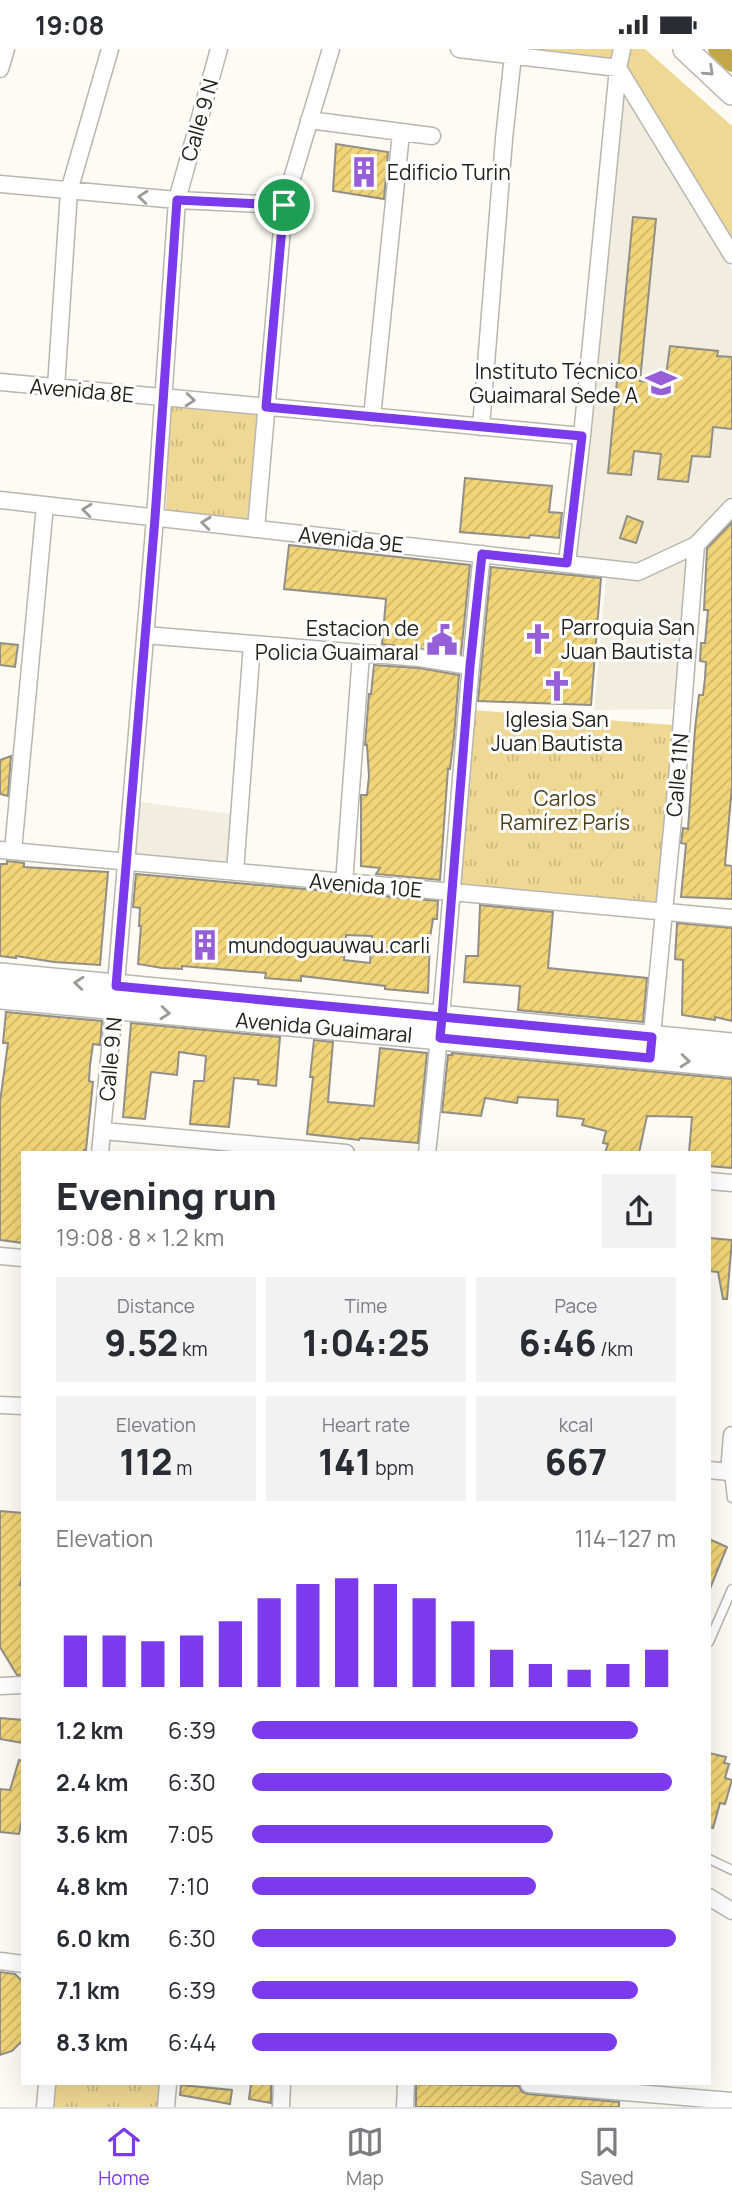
<!DOCTYPE html>
<meta charset="utf-8">
<style>
:root{--surface:#fff;--page:#f2f2f3;--text:#2b2b33;--muted:#7c7c81;--line:#e1e1e2;--accent:#7c3aed}
body{margin:0;font-family:Manrope,sans-serif;background:var(--page);color:var(--text);height:100vh;display:flex;flex-direction:column;font-size:26px;white-space:nowrap}
*{box-sizing:border-box;margin:0}
p{font-size:23px;color:var(--muted)}
.icon{flex:none;width:38px;height:38px;fill:none;stroke:currentColor;stroke-width:2;stroke-linecap:round;stroke-linejoin:round}
.map{position:relative;flex:1;overflow:hidden}
.details{position:absolute;left:21px;top:1102px;width:690px;height:934px;display:flex;flex-direction:column;background:var(--surface);border-radius:0px;box-shadow:0 7px 28px #0002}
.details>*{flex:none}
.pin{position:absolute;display:grid;place-items:center;width:60px;height:60px;color:#fff;margin:-30px;border:4px solid #fff;border-radius:50%;box-shadow:0 2px 7px #0007}
.round{display:grid;place-items:center;flex:none;width:74px;height:74px;border-radius:0px;background:var(--page)}
.overview{display:flex;align-items:center;justify-content:space-between;height:119px;padding:0 35px}
h1{font-size:38px;font-weight:800;line-height:52px}
.figures{display:grid;grid-template-columns:repeat(3,1fr);gap:10px;height:119px;padding:7px 35px}
.figures div{display:grid;align-content:center;border-radius:0px;background:var(--page);text-align:center}
.figures b{font-size:35px;font-weight:800}
.figures small{font-size:19px;font-weight:400}
.figures p{font-size:19px}
.chart{height:196px;padding:14px 35px}
.chart p{display:flex;justify-content:space-between}
.chart svg{width:100%;height:126px;margin-top:7px;stroke:var(--accent);stroke-width:6}
ul{padding:0 35px;list-style:none;font-size:23px}
li{display:grid;grid-template-columns:112px 84px 1fr;align-items:center;height:52px}
li i{height:18px;border-radius:9px;background:var(--accent)}
.status{display:flex;justify-content:space-between;align-items:center;height:49px;padding:0 35px;background:var(--surface);direction:ltr}
.status svg{height:19px;fill:currentColor}
.tab-bar{display:flex;justify-content:space-around;align-items:center;height:98px;border-top:2px solid var(--line);background:var(--surface);font-size:19px;color:var(--muted)}
.tab-bar a{display:grid;justify-items:center;gap:4px}
.tab-bar .on{color:var(--accent)}
.map>svg:first-child{display:block}
.built{fill:#f2eedf}
.grass{fill:url(#grass-tufts)}
.pitch{fill:#eed894}
.lines{fill:none;stroke-linecap:round;stroke-linejoin:round}
.canal{stroke:#c2a648;stroke-width:18}
.building{fill:url(#building-hatch);stroke:#928f89;stroke-width:2;fill-rule:evenodd}
.lane-casing{stroke:#b8b6af;stroke-width:11}
.street-casing{stroke:#b8b6af;stroke-width:19}
.secondary-casing{stroke:#b8b6af;stroke-width:26}
.lane{stroke:#fff;stroke-width:8}
.street{stroke:#fff;stroke-width:16}
.secondary{stroke:#fff;stroke-width:23}
.oneway{stroke:#9c9b9a}
.route-casing{stroke:#fff;stroke-width:14}
.route{stroke:#7c3aed;stroke-width:9}
.labels{text-anchor:middle;dominant-baseline:central;stroke-width:6;stroke-linejoin:round;paint-order:stroke}
.street-label{font-size:21px;fill:#22211e;stroke:#fff}
.poi-label{font-size:21px;fill:#22211e;stroke:#fff;text-anchor:start}
.park-label{font-size:21px;fill:#4a3e16;stroke:#fff}
</style>
<div class="status"><b>19:08</b><svg viewBox="0 0 49 12"><path d="M0 12V9h3v3zM5 12V6h3v6zM10 12V3h3v9zM15 12V0h3v12zM26 1h20v11H26zM47 4h2v5h-2z"/></svg></div>
<div class="map">
<svg width="732" height="2058" viewBox="0 0 732 2058">
<defs>
<pattern id="grass-tufts" width="24" height="20" patternUnits="userSpaceOnUse" patternTransform="scale(1.75)"><rect width="24" height="20" fill="#eed894"/><path d="M3 7l-1-3M5 7V3M7 7l1-3M15 17l-1-3M17 17v-4M19 17l1-3" fill="none" stroke="#ccb97f"/></pattern>
<pattern id="building-hatch" width="6" height="6" patternUnits="userSpaceOnUse" patternTransform="scale(1.75)"><rect width="6" height="6" fill="#f2d578"/><path d="M-1 1l2-2M0 6l6-6M5 7l2-2" fill="none" stroke="#cfb767"/></pattern>
</defs>
<rect width="100%" height="100%" fill="#fdfbf3"/>
<!-- built -->
<path class="built" d="M621,33L732,221V447L689,491L640,513H573Z
M690,508L678,660L594,661L606,529L642,531Z
M134,752L238,766L232,826L128,813Z"/>
<!-- grass -->
<path class="grass" d="M170,358L260,366L252,472L166,463Z
M471,661L673,676L659,860L457,845Z
M51,2035H161L159,2058H49Z"/>
<!-- pitch -->
<path class="pitch" d="M500,0H616L613,14Z
M626,0H645L732,77V191L623,19Z"/>
<g class="lines">
<!-- canal -->
<path class="canal" d="M717,0L732,14"/>
</g>
<!-- building -->
<path class="building" d="M336,95L388,103L384,150L333,142Z
M633,168L656,170L640,332L665,334L670,297L718,302L717,307L732,308V380L713,378L710,408L692,407L688,433L658,430L661,405L634,402L631,426L608,424Z
M465,429L552,437L549,463L562,464L559,489L530,486L529,489L460,483Z
M627,467L643,473L636,494L620,489Z
M732,473V737L725,816L732,817V850L681,848L686,795L681,794L683,779L688,780L695,680L699,646H703L705,629L706,613L700,612L701,594H705L708,561H704L707,499Z
M289,496L470,516L461,605L382,595L386,550L284,540Z
M491,518L601,529L591,656L478,652Z
M0,594L18,596L15,618L0,616Z
M374,616L419,619L459,626L454,688L450,720H448L440,831L376,825L380,819L361,817V746H367L369,727L367,696H365L369,645H371Z
M11,707L8,747L0,745V711Z
M7,812L24,814V818L108,823L100,916L54,913L16,907V909L0,907V815H7Z
M136,825L438,852L437,870H433L430,888L428,944L385,940V937L301,927V932L265,929L266,924L182,917V920L162,919L138,915L141,877H139L140,859L133,858ZM346,886L372,887L370,914L344,911Z
M480,856L553,863L548,919L647,929L643,973L518,961L520,937L464,933L466,907H478Z
M677,874L732,879V972L715,968V971L682,966L683,911L675,910Z
M6,963L102,972L100,996L93,995L90,1016L89,1032L93,1033L86,1101H84V1104H23V1194L0,1191V1053L8,994H3Z
M131,974L280,988L276,1037L258,1035V1031L234,1029L229,1078L190,1075L194,1032H204L206,1007L179,1003L177,1026L151,1023L145,1070L123,1068Z
M314,991L333,993L328,1053L374,1057L380,999L427,1004L418,1094L360,1089L359,1091L307,1085L313,1028H310Z
M452,1004L732,1030V1119L709,1117V1104H689L692,1068L647,1067L639,1104H605L608,1095L603,1094L606,1082L582,1076L584,1070L557,1067L558,1051L518,1048L517,1054L485,1049L481,1067L442,1063L448,1006H452Z
M709,1189L732,1191L727,1250H723L718,1223L709,1222Z
M0,1462L23,1464V1524L20,1536L23,1537V1626H17L0,1598Z
M709,1490L727,1498L709,1542Z
M0,1669L23,1671V1694L0,1690Z
M709,1704L726,1708L724,1714L729,1715L725,1729L732,1731L725,1755L720,1754L713,1779L709,1778Z
M19,1711L23,1712V1766L19,1785L0,1783V1740L10,1741Z
M0,1923L15,1925L23,1933V1991L12,2002L0,2006Z
M251,2035H271V2054L249,2050Z
M416,2035L519,2037L522,2043L528,2045L619,2053V2058H416Z
M181,2036L232,2041L230,2055L180,2046Z"/>
<g class="lines">
<defs>
<path id="lane" d="M729,1423L732,1449
M709,1593L732,1540
M709,1810L732,1821"/>
<path id="street" d="M459,0L618,19L732,206
M0,20L6,0
M309,71L432,87
M0,135L177,151L284,156
M0,333L582,387
M56,338L69,142L110,0
M372,368L401,84
M481,378L504,90L513,6
M0,451L638,523L696,496
M256,480L284,156L331,0
M567,514L582,387L618,19L622,0
M145,586L420,609L470,617
M0,801L732,869
M13,802L45,456
M235,823L252,595
M344,834L361,605
M651,996L678,719L696,496L732,458
M103,1082L346,1104
M100,1104L114,959L155,469L177,151L219,0
M427,1104C450,905 460,704 482,505
M709,1132L732,1134
M0,1207L23,1209
M0,1356L23,1357
M709,1421L729,1423L732,1386
M0,1637L23,1636
M709,1848L732,1862
M0,1912L23,1915
M529,2035L732,2052
M45,2058L47,2035
M166,2058L168,2035
M281,2058L282,2035
M405,2058L406,2035"/>
<path id="secondary" d="M685,0L732,44
M0,926L732,996
M0,948L732,1016"/>
</defs>
<!-- lane casing -->
<use href="#lane" class="lane-casing"/>
<!-- street casing -->
<use href="#street" class="street-casing"/>
<!-- secondary casing -->
<use href="#secondary" class="secondary-casing"/>
<!-- lane -->
<use href="#lane" class="lane"/>
<!-- street -->
<use href="#street" class="street"/>
<!-- secondary -->
<use href="#secondary" class="secondary"/>
</g>
<!-- one-way arrows -->
<defs><path id="oneway-chevron" d="M-2-3.5L2.5 0L-2 3.5" fill="none" stroke-width="1.6" stroke-linecap="round" stroke-linejoin="round" transform="scale(1.75)"/></defs>
<g class="oneway">
<use href="#oneway-chevron" transform="translate(709 22) rotate(43)"/>
<use href="#oneway-chevron" transform="translate(143 148) rotate(-175)"/>
<use href="#oneway-chevron" transform="translate(190 351) rotate(5)"/>
<use href="#oneway-chevron" transform="translate(87 461) rotate(-174)"/>
<use href="#oneway-chevron" transform="translate(206 474) rotate(-174)"/>
<use href="#oneway-chevron" transform="translate(79 934) rotate(-175)"/>
<use href="#oneway-chevron" transform="translate(165 964) rotate(5)"/>
<use href="#oneway-chevron" transform="translate(685 1012) rotate(5)"/>
</g>
<g class="lines">
<defs>
<path id="route" d="M284,156L177,151L155,469L116,937L442,968L440,989L650,1009L652,988L442,968L470,617L482,505L567,514L582,387L266,358L284,156"/>
</defs>
<!-- route casing -->
<use href="#route" class="route-casing"/>
<!-- route -->
<use href="#route" class="route"/>
</g>
<!-- icons -->
<defs>
<symbol id="building-bare" viewBox="-9 -9 18 18"><path d="M-4-6H4V6H1V3H-1V6H-4ZM-2.5-4.3h1.7v1.8h-1.7ZM.8-4.3h1.7v1.8H.8ZM-2.5-1h1.7V.8h-1.7ZM.8-1h1.7V.8H.8Z" fill="#965fd7" stroke="#fff" stroke-width="2.5" paint-order="stroke"/></symbol>
<symbol id="university-bare" viewBox="-9 -9 18 18"><path d="M0-5L7-2L0 1L-7-2ZM-4 1L0 2.5L4 1V4Q0 6-4 4Z" fill="#965fd7" stroke="#fff" stroke-width="2.5" paint-order="stroke"/></symbol>
<symbol id="church-bare" viewBox="-9 -9 18 18"><path d="M-1.2-6h2.4v3.5h3.3v2.4h-3.3V6h-2.4V-.1h-3.3v-2.4h3.3Z" fill="#965fd7" stroke="#fff" stroke-width="2.5" paint-order="stroke"/></symbol>
<symbol id="civic-bare" viewBox="-9 -9 18 18"><path d="M-.6-6.5H3V-4.5H.6V-3L4-1V1h2V6H-6V1h2V-1L-.6-3ZM-1.2 2.5V6h2.4V2.5Z" fill="#965fd7" stroke="#fff" stroke-width="2.5" paint-order="stroke"/></symbol>
</defs>
<g fill-rule="evenodd">
<use href="#building-bare" x="342" y="101" width="44" height="44"/>
<use href="#university-bare" x="639" y="312" width="44" height="44"/>
<use href="#church-bare" x="516" y="568" width="44" height="44"/>
<use href="#civic-bare" x="420" y="569" width="44" height="44"/>
<use href="#church-bare" x="535" y="615" width="44" height="44"/>
<use href="#building-bare" x="183" y="874" width="44" height="44"/>
</g>
<g class="labels">
<!-- street labels -->
<g class="street-label">
<text transform="translate(199 71) rotate(-74)">Calle 9 N</text>
<text transform="translate(82 341) rotate(5)">Avenida 8E</text>
<text transform="translate(351 490) rotate(6)">Avenida 9E</text>
<text transform="translate(677 726) rotate(-85)">Calle 11N</text>
<text transform="translate(366 836) rotate(5)">Avenida 10E</text>
<text transform="translate(324 978) rotate(5)">Avenida Guaimaral</text>
<text transform="translate(110 1010) rotate(-85)">Calle 9 N</text>
</g>
<!-- poi labels -->
<g class="poi-label">
<text x="387" y="123">Edificio Turin</text>
<text x="638" y="322" text-anchor="end">Instituto Técnico<tspan x="638" dy="24">Guaimaral Sede A</tspan></text>
<text x="561" y="578">Parroquia San<tspan x="561" dy="24">Juan Bautista</tspan></text>
<text x="419" y="579" text-anchor="end">Estacion de<tspan x="419" dy="24">Policia Guaimaral</tspan></text>
<text x="557" y="670" text-anchor="middle">Iglesia San<tspan x="557" dy="24">Juan Bautista</tspan></text>
<text x="228" y="896">mundoguauwau.carli</text>
</g>
<!-- park labels -->
<g class="park-label">
<text x="565" y="749">Carlos<tspan x="565" dy="24">Ramírez París</tspan></text>
</g>
</g>
</svg>
<div class="pin" style="left:284px;top:156px;background:#1e9e55"><svg class="icon" aria-label="arrive" viewBox="0 0 24 24"><path d="M6 21V4h12l-3 4 3 4H6"/></svg></div>
<section class="details">
<div class="overview"><div><h1>Evening run</h1><p>19:08 · 8 × 1.2 km</p></div><a class="round"><svg class="icon" aria-label="share" viewBox="0 0 24 24"><path d="M12 15V3M7 8l5-5 5 5M5 13v7h14v-7"/></svg></a></div>
<div class="figures">
<div><p>Distance</p><b>9.52<small> km</small></b></div>
<div><p>Time</p><b>1:04:25</b></div>
<div><p>Pace</p><b>6:46<small> /km</small></b></div>
</div>
<div class="figures">
<div><p>Elevation</p><b>112<small> m</small></b></div>
<div><p>Heart rate</p><b>141<small> bpm</small></b></div>
<div><p>kcal</p><b>667</b></div>
</div>
<div class="chart"><p><span>Elevation</span>114–127 m</p>
<svg viewBox="0 0 160 44" preserveAspectRatio="none"><path d="M5 44V26M15 44V26M25 44V28M35 44V26M45 44V21M55 44V13M65 44V8M75 44V6M85 44V8M95 44V13M105 44V21M115 44V31M125 44V36M135 44V38M145 44V36M155 44V31"/></svg>
</div>
<ul>
<li><b>1.2 km</b>6:39<i style="width:91%"></i></li>
<li><b>2.4 km</b>6:30<i style="width:99%"></i></li>
<li><b>3.6 km</b>7:05<i style="width:71%"></i></li>
<li><b>4.8 km</b>7:10<i style="width:67%"></i></li>
<li><b>6.0 km</b>6:30<i style="width:100%"></i></li>
<li><b>7.1 km</b>6:39<i style="width:91%"></i></li>
<li><b>8.3 km</b>6:44<i style="width:86%"></i></li>
</ul>
</section>
</div>
<nav class="tab-bar">
<a class="on"><svg class="icon" aria-label="home" viewBox="0 0 24 24"><path d="M3 11l9-7 9 7M6 9v11h12V9"/></svg>Home</a>
<a><svg class="icon" aria-label="map" viewBox="0 0 24 24"><path d="M3 6l6-2 6 2 6-2v14l-6 2-6-2-6 2zM9 4v14M15 6v14"/></svg>Map</a>
<a><svg class="icon" aria-label="saved" viewBox="0 0 24 24"><path d="M7 4h10v16l-5-4-5 4z"/></svg>Saved</a>
</nav>
